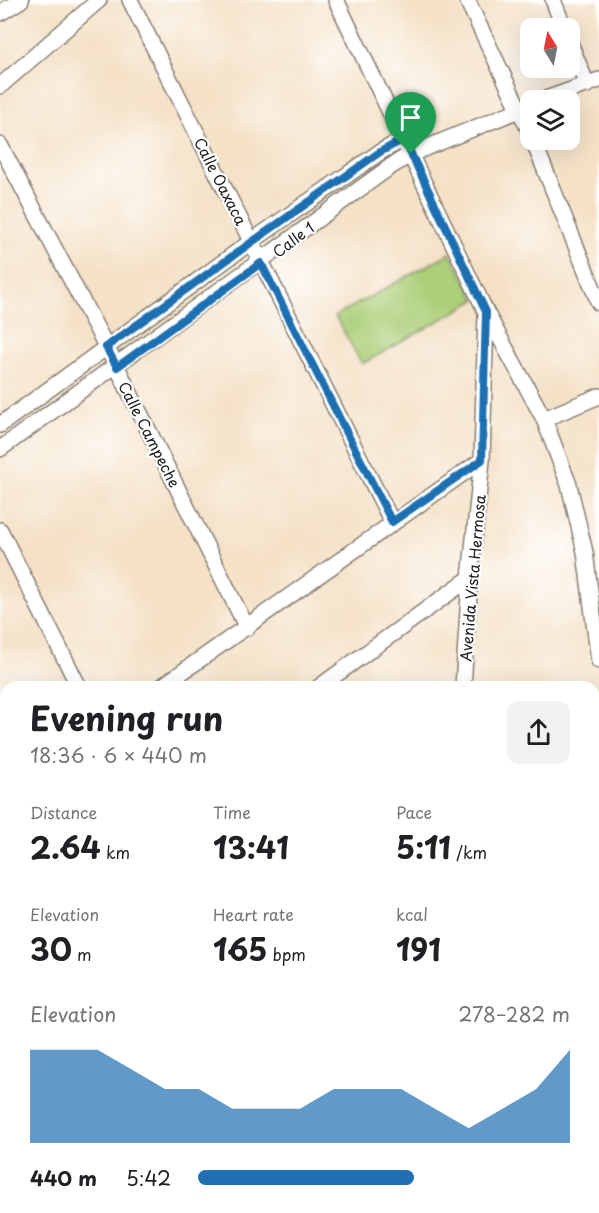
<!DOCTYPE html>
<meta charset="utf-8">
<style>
:root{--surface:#fff;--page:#f2f2f2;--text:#202124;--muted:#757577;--accent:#1f6fb2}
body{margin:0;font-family:"Playpen Sans",sans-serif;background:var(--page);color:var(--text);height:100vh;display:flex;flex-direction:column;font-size:22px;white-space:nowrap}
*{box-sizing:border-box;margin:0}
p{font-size:20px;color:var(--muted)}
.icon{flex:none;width:33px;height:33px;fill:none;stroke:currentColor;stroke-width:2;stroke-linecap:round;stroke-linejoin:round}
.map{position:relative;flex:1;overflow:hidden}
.panel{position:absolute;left:0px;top:681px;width:600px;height:532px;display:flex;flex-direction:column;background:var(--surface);border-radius:18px 18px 0 0;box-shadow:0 6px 24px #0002}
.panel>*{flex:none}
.needle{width:39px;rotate:350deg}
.buttons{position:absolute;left:520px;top:18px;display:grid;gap:12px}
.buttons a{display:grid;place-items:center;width:60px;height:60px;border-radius:12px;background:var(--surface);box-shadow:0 6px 24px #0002;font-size:30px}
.pin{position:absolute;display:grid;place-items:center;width:51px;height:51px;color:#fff;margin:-62px -26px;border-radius:50% 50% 50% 0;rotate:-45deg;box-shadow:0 0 6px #0007}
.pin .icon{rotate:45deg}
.round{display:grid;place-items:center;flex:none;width:63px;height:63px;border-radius:12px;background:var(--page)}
.summary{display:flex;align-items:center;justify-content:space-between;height:102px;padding:0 30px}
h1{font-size:33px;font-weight:700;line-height:45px}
.metrics{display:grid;grid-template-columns:repeat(3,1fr);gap:9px;height:102px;padding:6px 30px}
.metrics div{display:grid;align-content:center}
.metrics b{font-size:30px;font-weight:700}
.metrics small{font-size:16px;font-weight:400}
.metrics p{font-size:16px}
.chart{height:168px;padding:12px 30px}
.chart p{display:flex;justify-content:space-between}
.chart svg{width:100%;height:108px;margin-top:6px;fill:var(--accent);opacity:.7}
ul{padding:0 30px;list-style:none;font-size:20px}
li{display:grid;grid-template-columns:96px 72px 1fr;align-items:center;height:45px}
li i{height:15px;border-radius:8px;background:var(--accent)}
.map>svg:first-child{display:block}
.built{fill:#f7cfd3}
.green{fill:#accf78;stroke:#64764a;stroke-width:1.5}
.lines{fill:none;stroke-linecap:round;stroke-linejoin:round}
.minor-casing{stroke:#887e71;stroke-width:18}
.minor{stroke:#fff;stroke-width:15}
.route-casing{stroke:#fff;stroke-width:12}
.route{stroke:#1f6fb2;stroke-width:8}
.labels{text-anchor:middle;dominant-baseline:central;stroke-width:4.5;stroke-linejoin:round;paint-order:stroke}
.street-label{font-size:15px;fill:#1c1c1c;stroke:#fff}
</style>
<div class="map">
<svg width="599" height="1213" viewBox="0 0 599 1213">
<rect width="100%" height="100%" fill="#fff"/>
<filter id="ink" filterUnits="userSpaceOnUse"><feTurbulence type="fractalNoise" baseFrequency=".0167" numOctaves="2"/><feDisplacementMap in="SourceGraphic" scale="12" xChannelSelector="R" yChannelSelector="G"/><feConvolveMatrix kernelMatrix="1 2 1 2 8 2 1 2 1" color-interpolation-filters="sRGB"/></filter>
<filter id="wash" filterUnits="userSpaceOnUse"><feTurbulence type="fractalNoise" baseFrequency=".008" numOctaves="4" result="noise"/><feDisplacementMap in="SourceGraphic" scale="24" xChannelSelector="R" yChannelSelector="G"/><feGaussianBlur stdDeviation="1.35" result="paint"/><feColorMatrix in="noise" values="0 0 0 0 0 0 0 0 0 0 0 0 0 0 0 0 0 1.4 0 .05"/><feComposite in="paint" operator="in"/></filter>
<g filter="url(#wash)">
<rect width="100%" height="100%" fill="#f4e1c6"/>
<!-- built -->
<path class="built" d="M242,1208H329L331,1213H235Z"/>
<!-- green -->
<path class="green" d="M450,253L476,300L362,364L335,316Z"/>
</g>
<g filter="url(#ink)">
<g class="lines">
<defs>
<path id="minor" d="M130,0L392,522
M336,0L486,312L544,419L569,485L585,552L599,661
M467,0L531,134
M553,0L564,28
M0,13L21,0
M570,43L587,85
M0,86L99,0
M543,100L599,80
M533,140L599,303
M0,145L117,367L247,628
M544,419L599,396
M0,425L252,241L380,152L404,139
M0,449L390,167L411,154L531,105
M0,530L79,687
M161,687L482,460
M319,687L470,578
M463,687L470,578L482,460L486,313
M0,805L6,800
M594,818L599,817
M0,920L6,915
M0,1022L6,1017
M0,1067L6,1077
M80,1208L82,1213
M534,1208L535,1213
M41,1213L50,1208
M199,1213L206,1208"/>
</defs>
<!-- minor casing -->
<use href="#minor" class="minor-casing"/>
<!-- minor -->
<use href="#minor" class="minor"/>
</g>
</g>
<g class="lines" filter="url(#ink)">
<defs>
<path id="route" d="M404,139L486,312L482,460L392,522L261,263L117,367L106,347L252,242L380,152Z"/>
</defs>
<!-- route casing -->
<use href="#route" class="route-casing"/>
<!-- route -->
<use href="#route" class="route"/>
</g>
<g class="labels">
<!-- street labels -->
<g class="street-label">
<text transform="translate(221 181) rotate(63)">Calle Oaxaca</text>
<text transform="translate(293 239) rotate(-37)">Calle 1</text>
<text transform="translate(150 434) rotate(63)">Calle Campeche</text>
<text transform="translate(472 578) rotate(-85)">Avenida Vista Hermosa</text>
</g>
</g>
</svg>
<div class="buttons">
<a><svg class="needle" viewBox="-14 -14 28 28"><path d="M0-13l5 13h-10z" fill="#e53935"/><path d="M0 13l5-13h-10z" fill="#757577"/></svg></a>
<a><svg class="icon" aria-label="layers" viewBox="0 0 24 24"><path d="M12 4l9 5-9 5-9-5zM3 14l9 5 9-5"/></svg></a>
</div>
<div class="pin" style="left:411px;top:154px;background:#1e9e55"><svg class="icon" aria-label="arrive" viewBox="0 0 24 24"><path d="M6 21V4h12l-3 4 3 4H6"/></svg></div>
<section class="panel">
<div class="summary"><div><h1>Evening run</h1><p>18:36 · 6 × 440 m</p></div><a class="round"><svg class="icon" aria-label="share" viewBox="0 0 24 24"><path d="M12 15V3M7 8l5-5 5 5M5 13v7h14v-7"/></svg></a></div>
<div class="metrics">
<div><p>Distance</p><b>2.64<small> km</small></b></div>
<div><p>Time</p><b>13:41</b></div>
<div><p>Pace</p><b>5:11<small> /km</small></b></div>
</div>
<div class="metrics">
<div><p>Elevation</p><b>30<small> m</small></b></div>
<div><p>Heart rate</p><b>165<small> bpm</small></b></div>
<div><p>kcal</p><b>191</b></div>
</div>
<div class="chart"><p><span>Elevation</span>278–282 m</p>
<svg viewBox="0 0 160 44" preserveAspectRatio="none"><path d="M0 44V6L10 6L20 6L30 14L40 22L50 22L60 30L70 30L80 30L90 22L100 22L110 22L120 30L130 38L140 30L150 22L160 6V44z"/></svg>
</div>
<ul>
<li><b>440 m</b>5:42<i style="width:58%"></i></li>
</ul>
</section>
</div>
